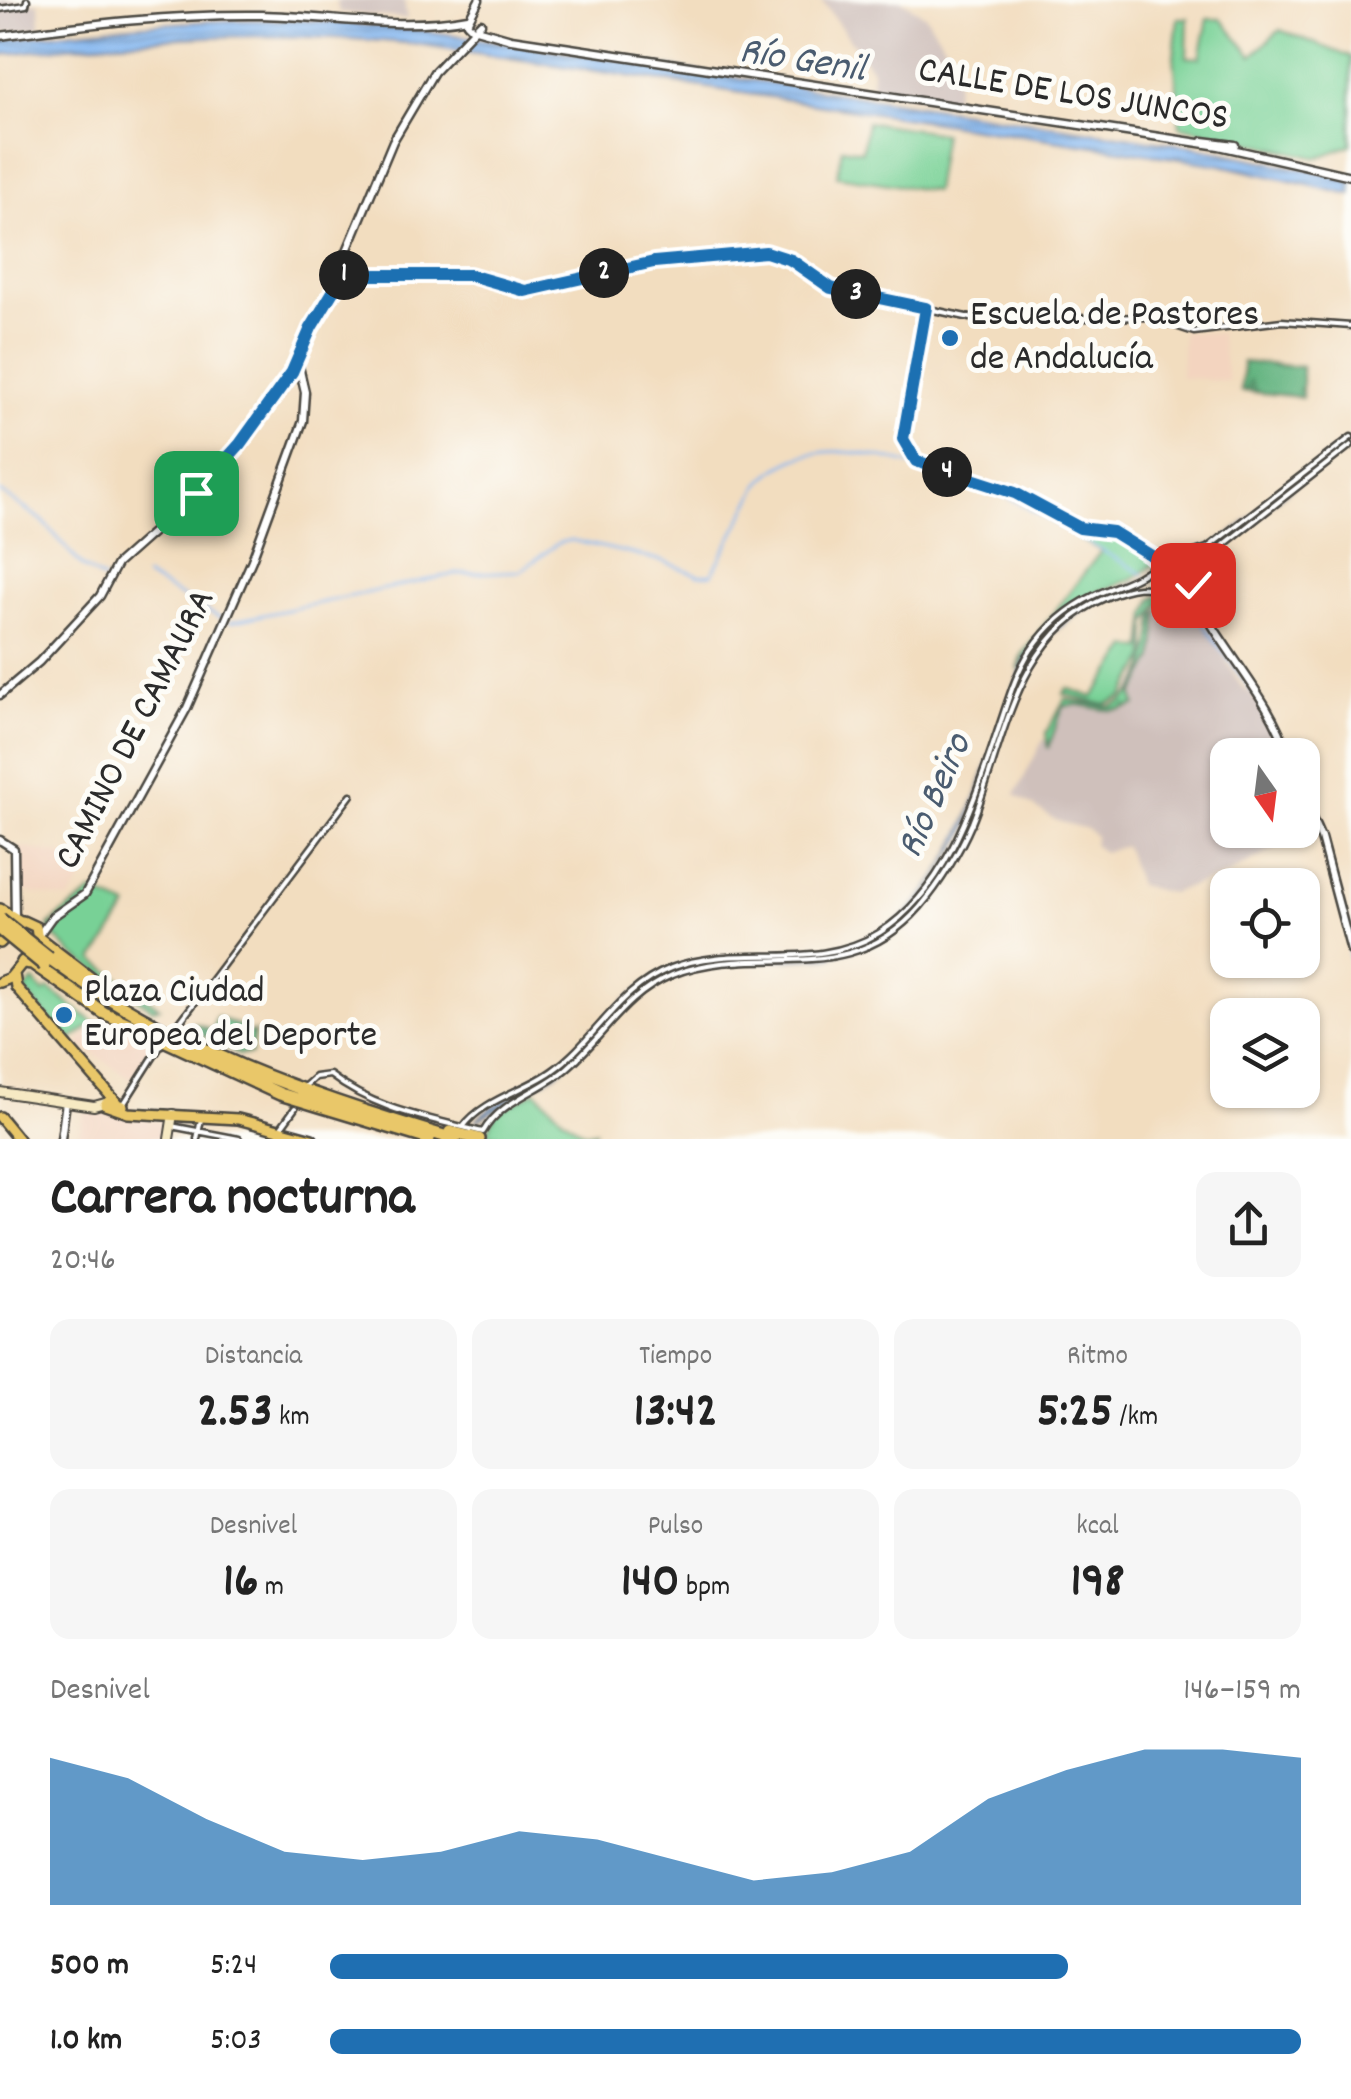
<!DOCTYPE html>
<html lang="es">
<meta charset="utf-8">
<style>
:root{--surface:#fff;--page:#f6f6f6;--text:#222;--muted:#767676;--accent:#1f6fb2}
body{margin:0;font-family:Dekko,sans-serif;background:var(--page);color:var(--text);height:100vh;display:flex;flex-direction:column;font-size:38px;white-space:nowrap}
*{box-sizing:border-box;margin:0}
p{font-size:32px;color:var(--muted)}
.icon{flex:none;width:55px;height:55px;fill:none;stroke:currentColor;stroke-width:2;stroke-linecap:round;stroke-linejoin:round}
.map{position:relative;height:1139px;overflow:hidden}
.panel{display:flex;flex-direction:column;background:var(--surface);flex:1}
.panel>*{flex:none}
.needle{width:65px;rotate:166deg}
.buttons{position:absolute;left:1210px;top:738px;display:grid;gap:20px}
.buttons a{display:grid;place-items:center;width:110px;height:110px;border-radius:20px;background:var(--surface);box-shadow:0 2px 8px #0004;font-size:50px}
.pin{position:absolute;display:grid;place-items:center;width:85px;height:85px;color:#fff;margin:-42px;border-radius:20px;box-shadow:0 5px 15px #0006}
.km{position:absolute;width:50px;height:50px;margin:-25px;border-radius:50%;background:#222;color:#fff;font-size:28px;line-height:50px;text-align:center}
.round{display:grid;place-items:center;flex:none;width:105px;height:105px;border-radius:20px;background:var(--page)}
.head{display:flex;align-items:center;justify-content:space-between;height:170px;padding:0 50px}
h1{font-size:55px;font-weight:700;line-height:75px}
.metrics{display:grid;grid-template-columns:repeat(3,1fr);gap:15px;height:170px;padding:10px 50px}
.metrics div{display:grid;align-content:center;border-radius:20px;background:var(--page);text-align:center}
.metrics b{font-size:50px;font-weight:700}
.metrics small{font-size:28px;font-weight:400}
.metrics p{font-size:28px}
.chart{height:280px;padding:20px 50px}
.chart p{display:flex;justify-content:space-between}
.chart svg{width:100%;height:180px;margin-top:10px;fill:var(--accent);opacity:.7}
ul{padding:0 50px;list-style:none;font-size:32px}
li{display:grid;grid-template-columns:160px 120px 1fr;align-items:center;height:75px}
li i{height:25px;border-radius:12px;background:var(--accent)}
.map>svg:first-child{display:block}
.built{fill:#f3d4bf}
.industrial{fill:#cfc0bb}
.grass{fill:#78d196;stroke:#527e60;stroke-width:2.5}
.forest{fill:url(#forest-firs);stroke:#466f55;stroke-width:2.5}
.garden{fill:url(#garden-dots);stroke:#527e60;stroke-width:2.5}
.water{fill:url(#water-rules);stroke:#57708e;stroke-width:2.5}
.lines{fill:none;stroke-linecap:round;stroke-linejoin:round}
.stream{stroke:#83b6f0;stroke-width:2.5}
.minor-casing{stroke:#494641;stroke-width:9}
.tertiary-casing{stroke:#494641;stroke-width:11}
.secondary-casing{stroke:#494641;stroke-width:12}
.primary-casing{stroke:#494641;stroke-width:14}
.motorway-casing{stroke:#494641;stroke-width:16}
.minor{stroke:#fff;stroke-width:4}
.tertiary{stroke:#fff;stroke-width:6}
.secondary{stroke:#f6e9c3;stroke-width:8}
.primary{stroke:#e9c769;stroke-width:9}
.motorway{stroke:#e9c769;stroke-width:11}
.motorway-bridge-casing{stroke:#494641;stroke-width:16;stroke-linecap:butt}
.motorway-bridge{stroke:#e9c769;stroke-width:11}
.route-casing{stroke:#fff;stroke-width:20}
.route{stroke:#1f6fb2;stroke-width:12}
.poi-dot{fill:#1f6fb2;stroke:#fdfcf7;stroke-width:4}
.labels{text-anchor:middle;dominant-baseline:central;stroke-width:10;stroke-linejoin:round;paint-order:stroke}
.street-label{font-size:38px;fill:#2b2b2b;stroke:#fdfcf7}
.poi-label{font-size:38px;fill:#2b2b2b;stroke:#fdfcf7;text-anchor:start}
.water-label{font-size:40px;font-style:italic;fill:#4a5c70;stroke:#fdfcf7}
</style>
<div class="map">
<svg width="1351" height="1139" viewBox="0 0 1351 1139">
<defs>
<pattern id="forest-firs" width="22" height="20" patternUnits="userSpaceOnUse" patternTransform="scale(2.5)"><rect width="22" height="20" fill="#62b37f"/><path d="M5 1l3.5 6h-7zM16 11l3.5 6h-7z" fill="#519268"/></pattern>
<pattern id="garden-dots" width="8" height="8" patternUnits="userSpaceOnUse" patternTransform="scale(2.5)"><rect width="8" height="8" fill="#78d196"/><path d="M2 2h.1M6 6h.1" fill="none" stroke="#63aa7b" stroke-width="1.8" stroke-linecap="round"/></pattern>
<pattern id="water-rules" width="6" height="5" patternUnits="userSpaceOnUse" patternTransform="scale(2.5)"><rect width="6" height="5" fill="#83b6f0"/><path d="M0 2.5h6" fill="none" stroke="#6b94c3"/></pattern>
</defs>
<rect width="100%" height="100%" fill="#fdfcf7"/>
<filter id="ink" filterUnits="userSpaceOnUse"><feTurbulence type="fractalNoise" baseFrequency=".01" numOctaves="2"/><feDisplacementMap in="SourceGraphic" scale="20" xChannelSelector="R" yChannelSelector="G"/><feConvolveMatrix kernelMatrix="1 2 1 2 8 2 1 2 1" color-interpolation-filters="sRGB"/></filter>
<filter id="wash" filterUnits="userSpaceOnUse"><feTurbulence type="fractalNoise" baseFrequency=".0048" numOctaves="4" result="noise"/><feDisplacementMap in="SourceGraphic" scale="40" xChannelSelector="R" yChannelSelector="G"/><feGaussianBlur stdDeviation="2.25" result="paint"/><feColorMatrix in="noise" values="0 0 0 0 0 0 0 0 0 0 0 0 0 0 0 0 0 1.4 0 .05"/><feComposite in="paint" operator="in"/></filter>
<g filter="url(#wash)">
<rect width="100%" height="100%" fill="#f2ddbf"/>
<!-- built -->
<path class="built" d="M1183,332L1220,333L1228,381L1181,377Z
M20,847L82,859L95,860L69,900L18,890Z
M111,1019L152,1042L132,1079L78,1044L89,1027Z
M85,1110L158,1120L164,1127L161,1139H77Z"/>
<!-- industrial -->
<path class="industrial" d="M0,0L39,3L40,27L0,34Z
M336,0H404L407,19L339,12Z
M821,0H901L926,16L958,66L954,102L871,90L872,70Z
M1175,591L1207,629L1241,686L1261,703L1282,755H1228V830H1302L1303,811L1311,829L1226,875L1170,893L1138,885L1125,846L1103,852L1093,845L1095,836L1087,829L1057,821L1015,795L1043,740L1047,741V733L1065,700L1107,708L1123,702L1147,664L1160,605Z"/>
<!-- grass -->
<path class="grass" d="M1178,18H1188L1187,57L1200,58L1208,19H1221L1252,56L1280,30L1351,57V145L1317,158L1180,126L1174,57Z
M867,122L943,133L934,191L837,176L842,148L862,151Z
M1076,530L1120,536L1158,559C1138,584 1109,584 1082,600C1057,615 1031,644 1018,670L1023,653L1101,551L1075,536Z
M1166,593L1147,623L1146,659L1123,697L1105,705L1064,694L1067,688L1093,697L1129,647L1143,649L1147,613L1153,599Z
M92,892L128,907L94,960L159,1007L153,1009L72,954L50,932L51,926L60,924L57,918L48,927C60,912 78,906 92,892Z
M34,981L44,993L49,989L95,1023L68,1042L24,990Z
M536,1091L563,1118L585,1133L595,1131L592,1139H508L487,1133L496,1113Z"/>
<!-- forest -->
<path class="forest" d="M1243,362L1302,367V397L1241,391Z
M217,1017L246,1029L247,1034L254,1032L251,1054L239,1055L190,1029L194,1023L212,1030Z"/>
<!-- garden -->
<path class="garden" d="M1158,612L1154,658L1133,695L1136,705C1101,719 1085,698 1063,707L1048,748L1046,733L1065,699L1109,707C1147,697 1151,647 1154,615Z"/>
<!-- water -->
<path class="water" d="M298,20L420,30L1190,146L1331,175L1351,182V195L1221,165L417,44C276,29 140,36 0,55V41C100,26 198,19 298,20Z
M1351,439L1198,560L1097,599L1049,635L1020,681L964,835L924,899L891,930L868,944L829,957L708,963L660,978L626,1000L560,1071L477,1120C482,1108 535,1086 551,1074C598,1041 620,989 677,968C742,945 814,974 876,937C949,893 975,801 1001,726C1009,703 1016,678 1029,656C1071,592 1141,591 1201,554C1254,522 1302,477 1351,439Z"/>
<g class="lines">
<!-- stream -->
<path class="stream" d="M998,491L1143,574
M0,492L42,520L83,567L104,580
M145,576L222,619
M1179,591L1254,694
M230,622L455,574L521,571L558,543L571,540L663,561L699,575L712,574L761,482C814,427 891,460 952,477
M1281,744L1284,755
M1302,807L1311,826
M1349,951L1351,964"/>
</g>
</g>
<g filter="url(#ink)">
<g class="lines">
<defs>
<path id="minor" d="M0,9L26,5L27,0
M343,272L469,275L525,291L653,262L766,252L791,260L831,288L980,320L1148,317L1194,332L1282,321L1351,326
M1166,561L1207,548L1351,437
M1194,576L1226,543L1351,445
M174,1030L351,795
M305,1086L315,1077L330,1075C375,1110 428,1118 483,1132C500,1101 539,1092 566,1069C604,1037 624,995 672,975C760,940 846,992 920,907C940,884 960,851 972,823C1005,741 1015,636 1107,597C1131,587 1146,584 1171,593L1184,584
M123,1105L161,1045
M171,1126L239,1139
M463,1127C482,1100 526,1090 552,1071C597,1039 617,989 671,968C738,942 815,973 879,933C948,890 974,800 999,727C1008,701 1015,674 1031,650C1046,628 1068,608 1093,596C1118,584 1139,581 1159,561
M197,1139L201,1119
M282,1139V1126L295,1108"/>
<path id="tertiary" d="M479,0L467,23L474,30L481,23
M476,29L511,39L1219,146L1351,176
M0,36C87,24 173,14 261,15C330,16 400,31 468,18
M1203,141L1235,145
M339,270L393,141L434,72L474,30
M342,271L343,275L338,276L337,272Z
M926,308L904,428L909,455L924,465L1015,493L1067,523L1128,538L1184,576
M1183 580a6 6 0 1 1 12 0a6 6 0 1 1-12 0Z
M1191,586C1218,647 1270,695 1288,755
M0,695L39,662L100,596L117,564L197,493L240,444L298,362L311,328L342,276
M1302,796L1321,838L1351,951
M0,840L14,849L15,920
M39,935L52,917L85,894L187,708L252,560L303,421L305,392L298,362
M61,1139L66,1102"/>
<path id="secondary" d="M0,1092L94,1106L105,1103
M169,1139L173,1114"/>
<path id="primary" d="M0,943L23,921L36,927L38,941
M14,974L16,987L116,1102
M0,982L10,978L26,958
M123,1106L109,1101L105,1105L128,1113L238,1119L312,1139
M0,1117L18,1139"/>
<path id="motorway" d="M0,910L20,922
M39,939L91,979
M49,958C172,1049 309,1096 454,1139
M23,962L32,963L104,1013L152,1034
M153,1035L280,1094L429,1139
M450,1132L479,1139"/>
</defs>
<!-- minor casing -->
<use href="#minor" class="minor-casing"/>
<!-- tertiary casing -->
<use href="#tertiary" class="tertiary-casing"/>
<!-- secondary casing -->
<use href="#secondary" class="secondary-casing"/>
<!-- primary casing -->
<use href="#primary" class="primary-casing"/>
<!-- motorway casing -->
<use href="#motorway" class="motorway-casing"/>
<!-- minor -->
<use href="#minor" class="minor"/>
<!-- tertiary -->
<use href="#tertiary" class="tertiary"/>
<!-- secondary -->
<use href="#secondary" class="secondary"/>
<!-- primary -->
<use href="#primary" class="primary"/>
<!-- motorway -->
<use href="#motorway" class="motorway"/>
<defs>
<path id="motorway-bridge" d="M0,919L49,958
M0,929L44,965"/>
</defs>
<!-- motorway-bridge casing -->
<use href="#motorway-bridge" class="motorway-bridge-casing"/>
<!-- motorway-bridge -->
<use href="#motorway-bridge" class="motorway-bridge"/>
</g>
</g>
<g class="lines" filter="url(#ink)">
<defs>
<path id="route" d="M196,493L240,444L292,372L311,328L343,275H470L525,291L654,262L766,252L791,260L831,288L926,308L903,439L916,461L1015,493L1080,528L1113,532L1184,576L1186,585H1193"/>
</defs>
<!-- route casing -->
<use href="#route" class="route-casing"/>
<!-- route -->
<use href="#route" class="route"/>
</g>
<!-- markers -->
<g class="poi-dot">
<circle cx="950" cy="338" r="10"/>
<circle cx="64" cy="1015" r="10"/>
</g>
<g class="labels">
<!-- street labels -->
<g class="street-label">
<text transform="translate(1073 96) rotate(9)">CALLE DE LOS JUNCOS</text>
<text transform="translate(137 730) rotate(-63)">CAMINO DE CAMAURA</text>
</g>
<!-- poi labels -->
<g class="poi-label">
<text x="970" y="316">Escuela de Pastores<tspan x="970" dy="44">de Andalucía</tspan></text>
<text x="84" y="993">Plaza Ciudad<tspan x="84" dy="44">Europea del Deporte</tspan></text>
</g>
<!-- water labels -->
<g class="water-label">
<text transform="translate(802 63) rotate(9)">Río Genil</text>
<text transform="translate(937 797) rotate(-66)">Río Beiro</text>
</g>
</g>
</svg>
<div class="buttons">
<a><svg class="needle" viewBox="-14 -14 28 28"><path d="M0-13l5 13h-10z" fill="#e53935"/><path d="M0 13l5-13h-10z" fill="#767676"/></svg></a>
<a><svg class="icon" aria-label="locate" viewBox="0 0 24 24"><circle cx="12" cy="12" r="6"/><path d="M12 2v4M12 18v4M2 12h4M18 12h4"/></svg></a>
<a><svg class="icon" aria-label="layers" viewBox="0 0 24 24"><path d="M12 4l9 5-9 5-9-5zM3 14l9 5 9-5"/></svg></a>
</div>
<div class="pin" style="left:196px;top:493px;background:#1e9e55"><svg class="icon" aria-label="arrive" viewBox="0 0 24 24"><path d="M6 21V4h12l-3 4 3 4H6"/></svg></div>
<div class="pin" style="left:1193px;top:585px;background:#d93025"><svg class="icon" aria-label="check" viewBox="0 0 24 24"><path d="M5 12l5 5 9-10"/></svg></div>
<b class="km" style="left:344px;top:275px">1</b>
<b class="km" style="left:604px;top:273px">2</b>
<b class="km" style="left:856px;top:294px">3</b>
<b class="km" style="left:947px;top:472px">4</b>
</div>
<section class="panel">
<div class="head"><div><h1>Carrera nocturna</h1><p>20:46</p></div><a class="round"><svg class="icon" aria-label="share" viewBox="0 0 24 24"><path d="M12 15V3M7 8l5-5 5 5M5 13v7h14v-7"/></svg></a></div>
<div class="metrics">
<div><p>Distancia</p><b>2.53<small> km</small></b></div>
<div><p>Tiempo</p><b>13:42</b></div>
<div><p>Ritmo</p><b>5:25<small> /km</small></b></div>
</div>
<div class="metrics">
<div><p>Desnivel</p><b>16<small> m</small></b></div>
<div><p>Pulso</p><b>140<small> bpm</small></b></div>
<div><p>kcal</p><b>198</b></div>
</div>
<div class="chart"><p><span>Desnivel</span>146–159 m</p>
<svg viewBox="0 0 160 44" preserveAspectRatio="none"><path d="M0 44V8L10 13L20 23L30 31L40 33L50 31L60 26L70 28L80 33L90 38L100 36L110 31L120 18L130 11L140 6L150 6L160 8V44z"/></svg>
</div>
<ul>
<li><b>500 m</b>5:24<i style="width:76%"></i></li>
<li><b>1.0 km</b>5:03<i style="width:100%"></i></li>
</ul>
</section>
